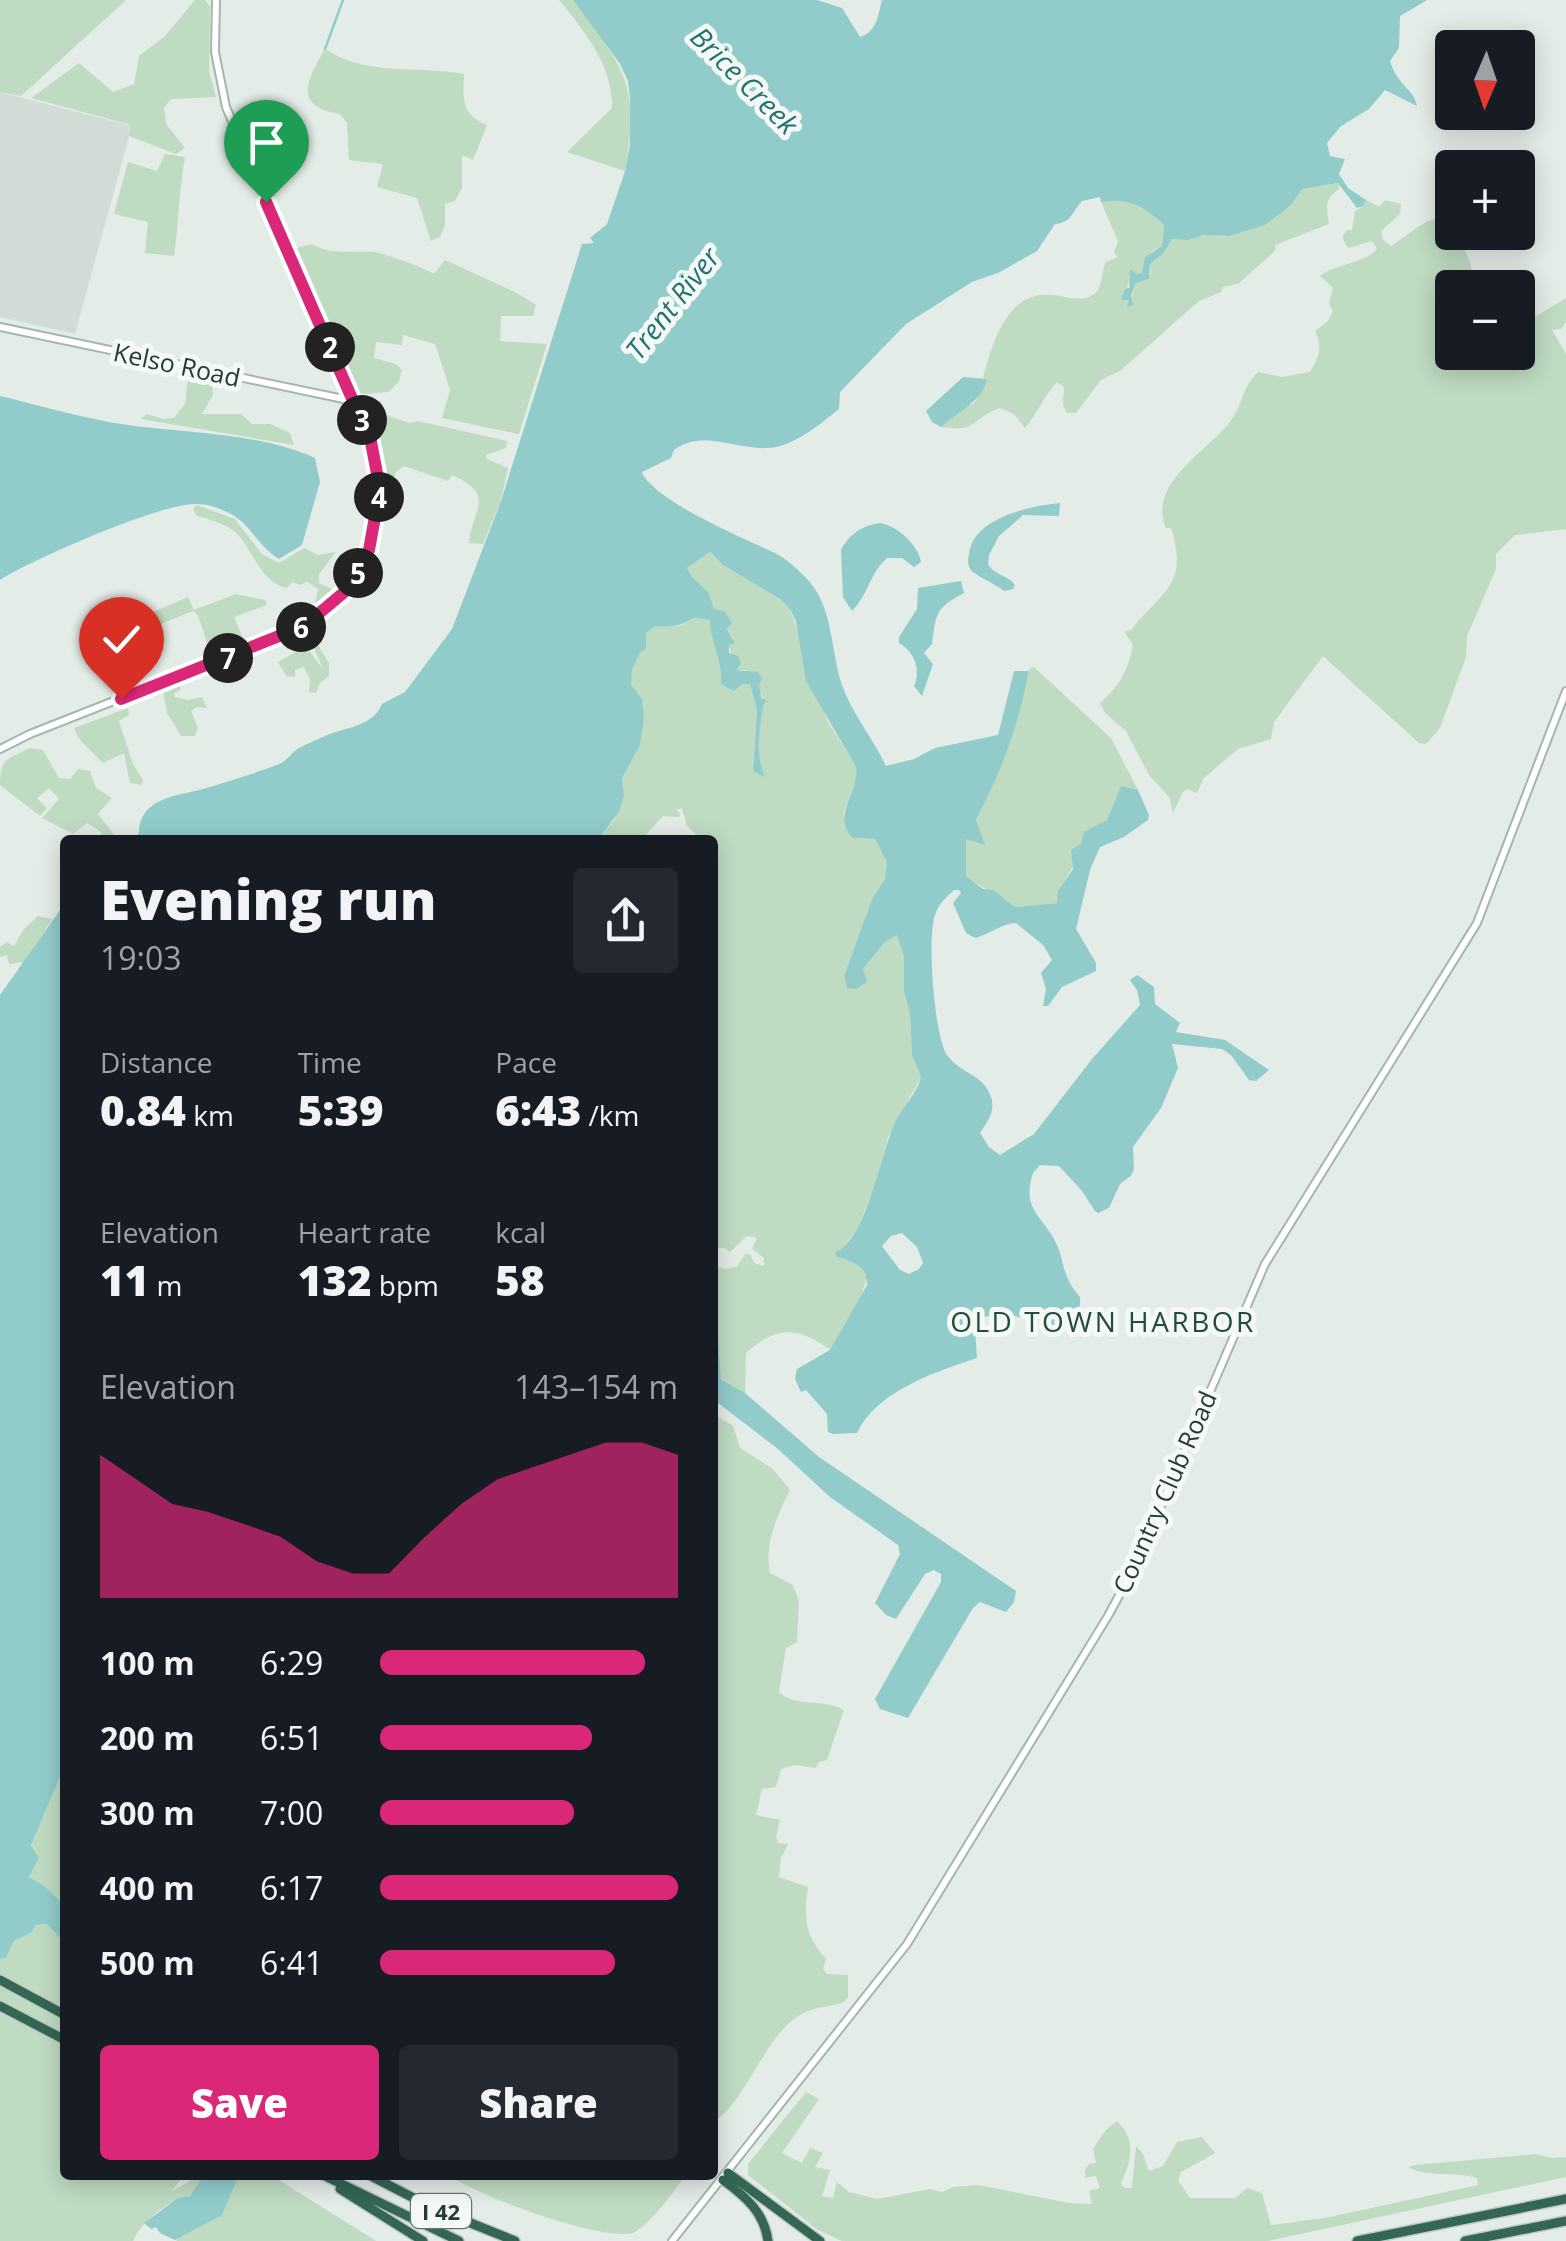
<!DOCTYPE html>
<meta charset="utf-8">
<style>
:root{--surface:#171b24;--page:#242831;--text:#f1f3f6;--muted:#9ea1a6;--accent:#db2777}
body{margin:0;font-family:"Open Sans",sans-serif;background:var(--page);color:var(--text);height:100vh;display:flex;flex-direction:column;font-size:38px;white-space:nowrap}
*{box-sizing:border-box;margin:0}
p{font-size:32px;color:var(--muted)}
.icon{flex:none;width:55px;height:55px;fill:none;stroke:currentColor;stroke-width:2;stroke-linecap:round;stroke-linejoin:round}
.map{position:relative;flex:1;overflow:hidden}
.sheet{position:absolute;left:60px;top:835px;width:658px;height:1345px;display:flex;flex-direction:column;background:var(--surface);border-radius:10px;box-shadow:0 5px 25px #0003}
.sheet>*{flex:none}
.needle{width:65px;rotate:182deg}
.tools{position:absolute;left:1435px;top:30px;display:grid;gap:20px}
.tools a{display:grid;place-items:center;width:100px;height:100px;border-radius:10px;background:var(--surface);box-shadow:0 5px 25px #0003;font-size:50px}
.pin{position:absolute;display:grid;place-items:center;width:85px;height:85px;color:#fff;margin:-102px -42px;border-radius:50% 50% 50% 0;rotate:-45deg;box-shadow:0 0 10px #0007}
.pin .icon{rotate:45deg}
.km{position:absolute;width:50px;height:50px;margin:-25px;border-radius:50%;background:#222;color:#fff;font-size:28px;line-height:50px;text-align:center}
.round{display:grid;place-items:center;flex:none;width:105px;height:105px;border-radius:10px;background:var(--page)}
.overview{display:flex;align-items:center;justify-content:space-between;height:170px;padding:0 40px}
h1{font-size:55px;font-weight:800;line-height:75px}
.stats{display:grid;grid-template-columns:repeat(3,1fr);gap:15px;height:170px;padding:10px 40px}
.stats div{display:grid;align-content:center}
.stats b{font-size:42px;font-weight:800}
.stats small{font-size:28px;font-weight:400}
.stats p{font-size:28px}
.chart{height:280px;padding:20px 40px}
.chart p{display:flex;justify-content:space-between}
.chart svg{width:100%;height:180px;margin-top:10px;fill:var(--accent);opacity:.7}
.primary-button{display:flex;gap:20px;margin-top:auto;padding:20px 40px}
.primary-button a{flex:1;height:115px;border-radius:10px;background:var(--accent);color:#fff;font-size:40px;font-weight:800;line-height:115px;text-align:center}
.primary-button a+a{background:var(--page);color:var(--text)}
ul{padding:0 40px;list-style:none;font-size:32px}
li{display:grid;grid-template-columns:160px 120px 1fr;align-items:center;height:75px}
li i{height:25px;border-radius:12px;background:var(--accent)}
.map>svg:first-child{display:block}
.built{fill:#d2dcd6}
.green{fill:#bfdbc2}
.water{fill:#91cccb;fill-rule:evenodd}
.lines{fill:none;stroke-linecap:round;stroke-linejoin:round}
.stream{stroke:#91cccb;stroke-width:2.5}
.secondary-casing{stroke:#a3b7ad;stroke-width:10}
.highway-casing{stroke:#c2c8c6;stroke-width:12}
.secondary{stroke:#fff;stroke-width:6}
.highway{stroke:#336653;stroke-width:9}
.route-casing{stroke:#fff;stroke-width:20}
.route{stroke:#db2777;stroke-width:12}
.labels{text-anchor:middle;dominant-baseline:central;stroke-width:10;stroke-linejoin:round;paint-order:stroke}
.shield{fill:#f4f9f6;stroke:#63756d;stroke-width:2.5}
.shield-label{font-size:22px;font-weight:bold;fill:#253c32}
.street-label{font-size:25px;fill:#253c32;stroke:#f4f9f6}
.water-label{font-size:28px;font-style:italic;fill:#247373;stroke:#f4f9f6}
.neighbourhood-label{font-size:28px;letter-spacing:2.5px;fill:#224d3b;stroke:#f4f9f6}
</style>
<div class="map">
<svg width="1566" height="2241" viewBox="0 0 1566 2241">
<rect width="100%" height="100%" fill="#e4ece7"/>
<!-- built -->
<path class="built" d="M0,92L132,126L75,334L0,317Z"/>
<!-- green -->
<path class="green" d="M0,0H126L21,96L0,92Z
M195,0H205L210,7L209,72L216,97L171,99L164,108L166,124L185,148L176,154L129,136L131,125L31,98L79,63L113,92L134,84L139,56L165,36Z
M559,0H573C623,68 641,82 625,171L567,152L612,108C614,67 583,29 559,0Z
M325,49C368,77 416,65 464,74C463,98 461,115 487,125L473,160L462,155V188L455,201L445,204V225L440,237L431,241L417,198L377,187L383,164L349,160L347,123L340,114C293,107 306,81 325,49Z
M165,154L185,157C179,190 179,222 174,256L145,253L148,222L114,214L128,162L157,171Z
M1339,183V189C1323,200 1327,208 1329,224L1275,245L1276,250L1238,284L1223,287L1221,292L1199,301L1120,371L1101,380L1076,413H1067L1063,405L1064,387L1057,382C1044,396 1038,413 1025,428L1014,414L1000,408C970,418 980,433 941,427L955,412L974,403L987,379L983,378C992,344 1007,290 1052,295C1063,296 1080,302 1091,296C1104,290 1100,273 1106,262L1118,257L1114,252L1118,241L1101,202C1130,197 1143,206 1164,225L1162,246L1152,251L1142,273L1136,275L1131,270L1125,299L1130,300V304L1136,283L1151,274L1150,264L1163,254L1172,239C1185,240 1193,236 1205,235C1212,234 1222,238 1229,236C1265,228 1279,214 1302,189Z
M1366,200L1379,207L1385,200L1401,204L1400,214L1381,231L1383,240L1391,246C1408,236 1429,212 1449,220L1452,232L1456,233L1470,261L1472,272L1468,278L1454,283L1452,300L1445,315L1452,322V352H1518V323L1530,320L1566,298V322L1561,329L1552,330L1566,354V529L1515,535L1496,554V569L1467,636L1466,657L1440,728L1426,744L1419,743L1323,656L1274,722L1271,739L1238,749L1204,778L1197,793L1188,789L1182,793L1173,813L1169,797L1149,775L1126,731L1105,713L1100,703C1120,686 1128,670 1133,645L1124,631L1131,630C1163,590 1189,585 1171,528H1166C1146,482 1212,449 1232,419C1244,401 1241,389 1258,372L1282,377L1310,372C1319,357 1323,348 1315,331L1328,321L1333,311L1329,304L1333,288L1320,276C1336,263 1365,264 1377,249L1372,241L1348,248L1342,237L1347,230H1352L1355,211L1363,206Z
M312,244C333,256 352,250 374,252C386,254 423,267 434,274L445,260L517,293L536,305L533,316H501L500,341L547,344L519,434L442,418L450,390L435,344L403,335L402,345L376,342L374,358L396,364L402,370L399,381L389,392L360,394L294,249Z
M189,372L212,379L213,395L202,414H241L252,424H270L290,433L294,445L141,419L147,414L163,419L174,418L185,404Z
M367,408L409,423L418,421L507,441L506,448L486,455L487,459L508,468L501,500L483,544L469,543C473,506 497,496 452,475L448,481L404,466L396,472L390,491L386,493L375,438L365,412Z
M197,505L235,519L262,554L279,563L304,548L318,555L336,552L319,574V583L338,592L323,610L315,605L318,589L307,582L300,585L292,582L287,588C262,583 255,555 240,537C229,524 212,520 197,516L193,509Z
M710,552L723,565L780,599L790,609L827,720L856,767L858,776L843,814L853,838L875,839L887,862L885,879L872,899L844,976L847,988L885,942L897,934L904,957V992L910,1013L912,1055L921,1077L888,1137L877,1182L856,1230L837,1257C852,1260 860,1264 867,1278L858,1304L830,1350C798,1326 776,1326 746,1353L745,1393L721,1378L717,1320L713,1318V1275L716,1266L725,1269L737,1267L745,1254H750L754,1263L764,1266V1258L752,1249L757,1238L747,1236L730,1252L725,1248H713L712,840H702L687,826L682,808L676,810L680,813L679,817L663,816L641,840H598L615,819L624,796L622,778L640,745L630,685L632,670L646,633L655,626C670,624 673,632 694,618L710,620C710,643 722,656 721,684H750L757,710L753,771L763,775C753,757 760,725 764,704H767L746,670H736L729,645L734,639L727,629L732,623L714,609L687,568Z
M236,594L265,600L267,605L234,617L243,639L264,632L273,637L223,658L211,655L198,615L193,611L153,627L148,614L188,597L194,610Z
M310,632L329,663V676L320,683L316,693L309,692L310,680L304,667L295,670V677L286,676L278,662L296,652L294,644L301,640L323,669L310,638Z
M1034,667L1111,738L1138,790L1121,787L1107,820C1087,829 1082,848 1073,866C1067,879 1058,887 1057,903L1015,907L966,877V838L984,844L976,821C1001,772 1019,722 1030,668Z
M180,686L181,690L174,693L175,697L187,700L202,697L207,708L197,707L191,711L198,728L195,736H181L167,713L163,691Z
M128,708L129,715L119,721L133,764L143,780L141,785L130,783L124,753L103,763L79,739L74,728Z
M30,748L43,750L59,778L70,779L78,769L90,771L96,788L112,798L98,814L118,840H101V832L87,823L73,834L42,818L59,799L49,788L37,798L47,808L40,816L0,785C0,757 8,759 30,748Z
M38,916L52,919L25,962L9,964L7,955L0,957V947L7,942L14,946L23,930Z
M712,1413L733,1426L740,1448L773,1469L790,1490C777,1515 764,1544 770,1573L793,1585L799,1601L797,1642L786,1648L779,1692C794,1708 824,1698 844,1710L827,1760L819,1762L816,1768L795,1765L781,1769L776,1787L762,1789L756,1815L780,1820L776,1837L778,1843L788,1844L781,1858L779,1877L808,1887C803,1922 806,1935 826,1959L823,1969L827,1974L848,1975V1997L844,2002C828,2008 813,2006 798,2016C761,2042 750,2096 713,2123Z
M65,1765V1906L46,1887L29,1878L31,1847Z
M47,1924L65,1944V2175H184L172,2191L189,2182L193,2175H204L190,2196C167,2201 144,2219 133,2241H0V1959L6,1958L14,1941L31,1933L36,1925Z
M806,2092L819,2099L782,2153L802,2163L810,2148L823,2153L815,2167L830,2170L822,2196L833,2198L837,2182L849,2192L877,2199L930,2189L942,2192L954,2187L978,2185L1069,2203L1092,2204L1089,2191L1100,2188L1096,2176L1085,2178V2170L1089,2164L1096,2163L1093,2149L1105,2131L1117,2121C1137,2140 1131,2161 1121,2184L1124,2188H1132L1136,2146L1143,2154L1149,2171L1163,2166L1177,2142L1202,2137L1215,2153L1181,2172L1178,2180L1190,2198H1235L1247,2188L1262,2193L1271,2225L1325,2218L1478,2185L1477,2178C1455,2171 1428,2178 1408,2167L1415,2165L1536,2154L1551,2158L1566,2157V2177L1268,2241H842L818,2230L748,2175V2164Z
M239,2175H271L376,2241H176Z
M448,2175H686C673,2192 652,2223 633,2233C598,2241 479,2196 448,2175Z"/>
<!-- water -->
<path class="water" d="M573,0H817L842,8L860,37C877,32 878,15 882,0H1427L1400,16L1399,48L1390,61C1397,85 1414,89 1417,106L1385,90L1369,109L1341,126L1327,143L1330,156L1345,159L1339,174L1348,188L1366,200L1363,206L1357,208L1338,183L1302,189L1291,205L1265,225L1230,236L1204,235L1187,240L1172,239L1163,254L1150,264L1149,279L1136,283L1131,296L1133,305L1127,307L1129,300H1121L1125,289L1129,288L1130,269L1136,274L1142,273L1145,257L1162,246L1164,225C1143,206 1129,197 1101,202L1100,197L1082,201C1072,212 1071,223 1055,224L1037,251L998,273L972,282L906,324L840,392L839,409C819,425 795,446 768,448C736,450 703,429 674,450L671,458L642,472C653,501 748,540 775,553C786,558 797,569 805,577C834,605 830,650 842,685C852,714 873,738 886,766L914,759L935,748L998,735L1014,671H1029C1019,724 1001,773 976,820L985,845L966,839V876L983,889L993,890L1015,907L1057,903L1058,891L1073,869L1071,850L1081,844L1084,832L1107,820L1121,786L1138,790L1149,815L1148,820L1124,837L1100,847L1090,870L1076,929L1096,963V971L1062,987L1048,1006H1043L1046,989L1041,973L1052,960L1043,945L1016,923C1005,922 988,935 975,938L966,933L953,903L961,893L959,890H954C946,897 938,905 935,915C927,937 934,1036 947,1055C959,1073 984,1074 991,1097C996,1111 987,1122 980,1133L989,1147L1000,1155L1034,1134L1092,1059L1140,1005L1137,990L1130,980L1137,975L1154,987L1155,1004L1180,1023L1176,1032L1225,1040L1269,1070L1256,1081L1249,1080L1231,1055L1222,1049L1172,1044L1178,1068L1161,1108L1133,1147L1134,1169L1131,1176L1120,1184L1109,1208L1098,1213L1095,1211L1082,1191L1059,1166L1040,1165L1033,1173C1022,1208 1039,1213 1054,1239C1066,1260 1059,1273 1080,1297C1081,1311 1076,1324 1062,1330L1005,1313L983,1317L975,1330L977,1358C938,1371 876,1391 857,1433L833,1434L828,1432L827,1414L806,1390L801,1392L795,1379L797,1369L830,1350L867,1285C868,1267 853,1261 837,1257L835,1253C867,1238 880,1156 894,1125C901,1108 917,1094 921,1077L912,1055L910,1013L904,992V957L897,935L885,942L863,969L867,982L856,989L847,988L844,976L872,899L885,879L887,862L875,839L853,838C830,815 860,793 856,767L806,681L796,622L790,609L780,599L723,565L710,552L687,568L693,578L708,592L714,609L725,612L732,623L727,629L735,643L729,645V653L738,656L741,664L736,670L758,672L762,679L759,684L761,697L768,702L764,704C759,729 755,755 765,777L753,771L757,710L750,684H742L734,691L721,684C722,656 710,643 710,620L694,618C678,628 667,627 655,626L646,633V649L640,652L632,670L631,685L642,699L644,718L640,745L622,778L624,796L619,812L598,840H132L139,833C140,795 182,796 210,787C232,780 256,773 277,765C288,761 292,751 301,747C310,742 321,738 330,734C349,727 374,725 382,704L405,692L452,629L501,501L582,244L594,243L590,238L607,224L625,171L630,145V98L628,81L620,64ZM902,1233L917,1247L923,1263L919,1269L909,1274L900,1270L882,1246L891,1236Z
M963,377L987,379C983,401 957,412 941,427L932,422L926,411Z
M0,396C42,406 85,419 128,425C191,434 256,432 315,458L320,482L302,545L279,559C258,547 250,522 227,512C219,508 207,504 197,504C163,502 31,560 0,580Z
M1060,503L1059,516L1023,515L999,536L989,555L988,564C994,575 1008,575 1015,585L1013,589L1004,591C997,585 975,575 971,570C967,564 968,560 969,554C973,518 1029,506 1060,503Z
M880,523C897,526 918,544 921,562L914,567L902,558H887C870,573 868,595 852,611L843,597L841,550C850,533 862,526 880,523Z
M961,581L964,593C935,608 936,614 932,644L924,653L933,664L922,696L914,686C921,670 915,652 899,643V637L917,609L918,588Z
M65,903V1765L31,1846L39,1858L29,1877L46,1887L65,1906V1944L47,1924L36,1925L31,1933L14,1941L6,1958L0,1959V995Z
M713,1318L717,1320L721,1379L745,1393L819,1457L1016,1591L1014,1602L1006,1612L980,1602L973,1608L908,1718L880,1709L875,1699L941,1582V1574L934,1570L925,1574L896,1619L886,1615L875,1603L900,1554L898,1545L830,1497L778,1449L713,1399Z
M204,2175H239L222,2215L175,2240L160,2233L156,2227L151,2229L144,2223L178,2198L190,2196Z"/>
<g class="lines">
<!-- stream -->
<path class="stream" d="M325,49L343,0"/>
<defs>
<path id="secondary" d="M0,327L353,401
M0,749L30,734L304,626C362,588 389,526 375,458L226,107L215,52L216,0
M672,2241L907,1944L1108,1616L1135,1566L1265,1264L1477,923L1566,691"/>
<path id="highway" d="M0,1980L65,2015
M0,2006L65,2040
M728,2173L820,2241
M323,2175L459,2241
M369,2175L431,2207L515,2241
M723,2180C746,2197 764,2212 768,2241
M340,2189L423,2241
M1357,2241L1566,2199
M1465,2241L1566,2221"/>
</defs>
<!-- secondary casing -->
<use href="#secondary" class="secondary-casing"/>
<!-- highway casing -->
<use href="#highway" class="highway-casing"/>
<!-- secondary -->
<use href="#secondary" class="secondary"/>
<!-- highway -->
<use href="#highway" class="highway"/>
</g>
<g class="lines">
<defs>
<path id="route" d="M121,699L304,626L348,589L369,550L380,489L371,442L266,202"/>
</defs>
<!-- route casing -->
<use href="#route" class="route-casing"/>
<!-- route -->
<use href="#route" class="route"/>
</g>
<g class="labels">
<!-- shield labels -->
<rect class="shield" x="411" y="2194" width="60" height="34" rx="8"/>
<g class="shield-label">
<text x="441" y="2211">I 42</text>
</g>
<!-- street labels -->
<g class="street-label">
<text transform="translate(177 364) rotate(12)">Kelso Road</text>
<text transform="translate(1164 1492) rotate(-66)">Country Club Road</text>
</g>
<!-- water labels -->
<g class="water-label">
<text transform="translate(745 80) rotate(45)">Brice Creek</text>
<text transform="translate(672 303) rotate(-52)">Trent River</text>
</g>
<!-- neighbourhood labels -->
<g class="neighbourhood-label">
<text x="1103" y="1321">OLD TOWN HARBOR</text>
</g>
</g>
</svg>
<div class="tools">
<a><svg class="needle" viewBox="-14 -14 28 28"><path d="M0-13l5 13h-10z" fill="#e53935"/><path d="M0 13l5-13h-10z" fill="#9ea1a6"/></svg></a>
<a>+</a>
<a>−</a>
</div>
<div class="pin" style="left:266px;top:202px;background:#1e9e55"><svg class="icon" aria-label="arrive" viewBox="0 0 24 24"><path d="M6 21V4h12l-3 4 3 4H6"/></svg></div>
<div class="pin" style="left:121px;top:699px;background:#d93025"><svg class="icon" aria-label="check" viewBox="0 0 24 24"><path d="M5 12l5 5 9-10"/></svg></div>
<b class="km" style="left:330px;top:347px">2</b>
<b class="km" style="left:362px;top:420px">3</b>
<b class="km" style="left:379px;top:497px">4</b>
<b class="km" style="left:358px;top:573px">5</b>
<b class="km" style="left:301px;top:627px">6</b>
<b class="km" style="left:228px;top:658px">7</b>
<section class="sheet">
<div class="overview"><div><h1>Evening run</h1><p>19:03</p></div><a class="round"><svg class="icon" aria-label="share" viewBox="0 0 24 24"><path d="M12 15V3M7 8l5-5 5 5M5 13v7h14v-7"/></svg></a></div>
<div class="stats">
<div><p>Distance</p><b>0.84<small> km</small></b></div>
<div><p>Time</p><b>5:39</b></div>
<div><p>Pace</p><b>6:43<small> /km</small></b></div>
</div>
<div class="stats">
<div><p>Elevation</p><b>11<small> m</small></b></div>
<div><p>Heart rate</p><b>132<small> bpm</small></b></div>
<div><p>kcal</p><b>58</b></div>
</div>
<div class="chart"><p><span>Elevation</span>143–154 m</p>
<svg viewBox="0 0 160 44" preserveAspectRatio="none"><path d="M0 44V9L10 15L20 21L30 23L40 26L50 29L60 35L70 38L80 38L90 29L100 21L110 15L120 12L130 9L140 6L150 6L160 9V44z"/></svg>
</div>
<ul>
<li><b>100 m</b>6:29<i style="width:89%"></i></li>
<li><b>200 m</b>6:51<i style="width:71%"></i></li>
<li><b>300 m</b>7:00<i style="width:65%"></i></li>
<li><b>400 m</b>6:17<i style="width:100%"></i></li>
<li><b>500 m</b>6:41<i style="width:79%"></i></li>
</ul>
<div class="primary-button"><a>Save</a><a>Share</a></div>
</section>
</div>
